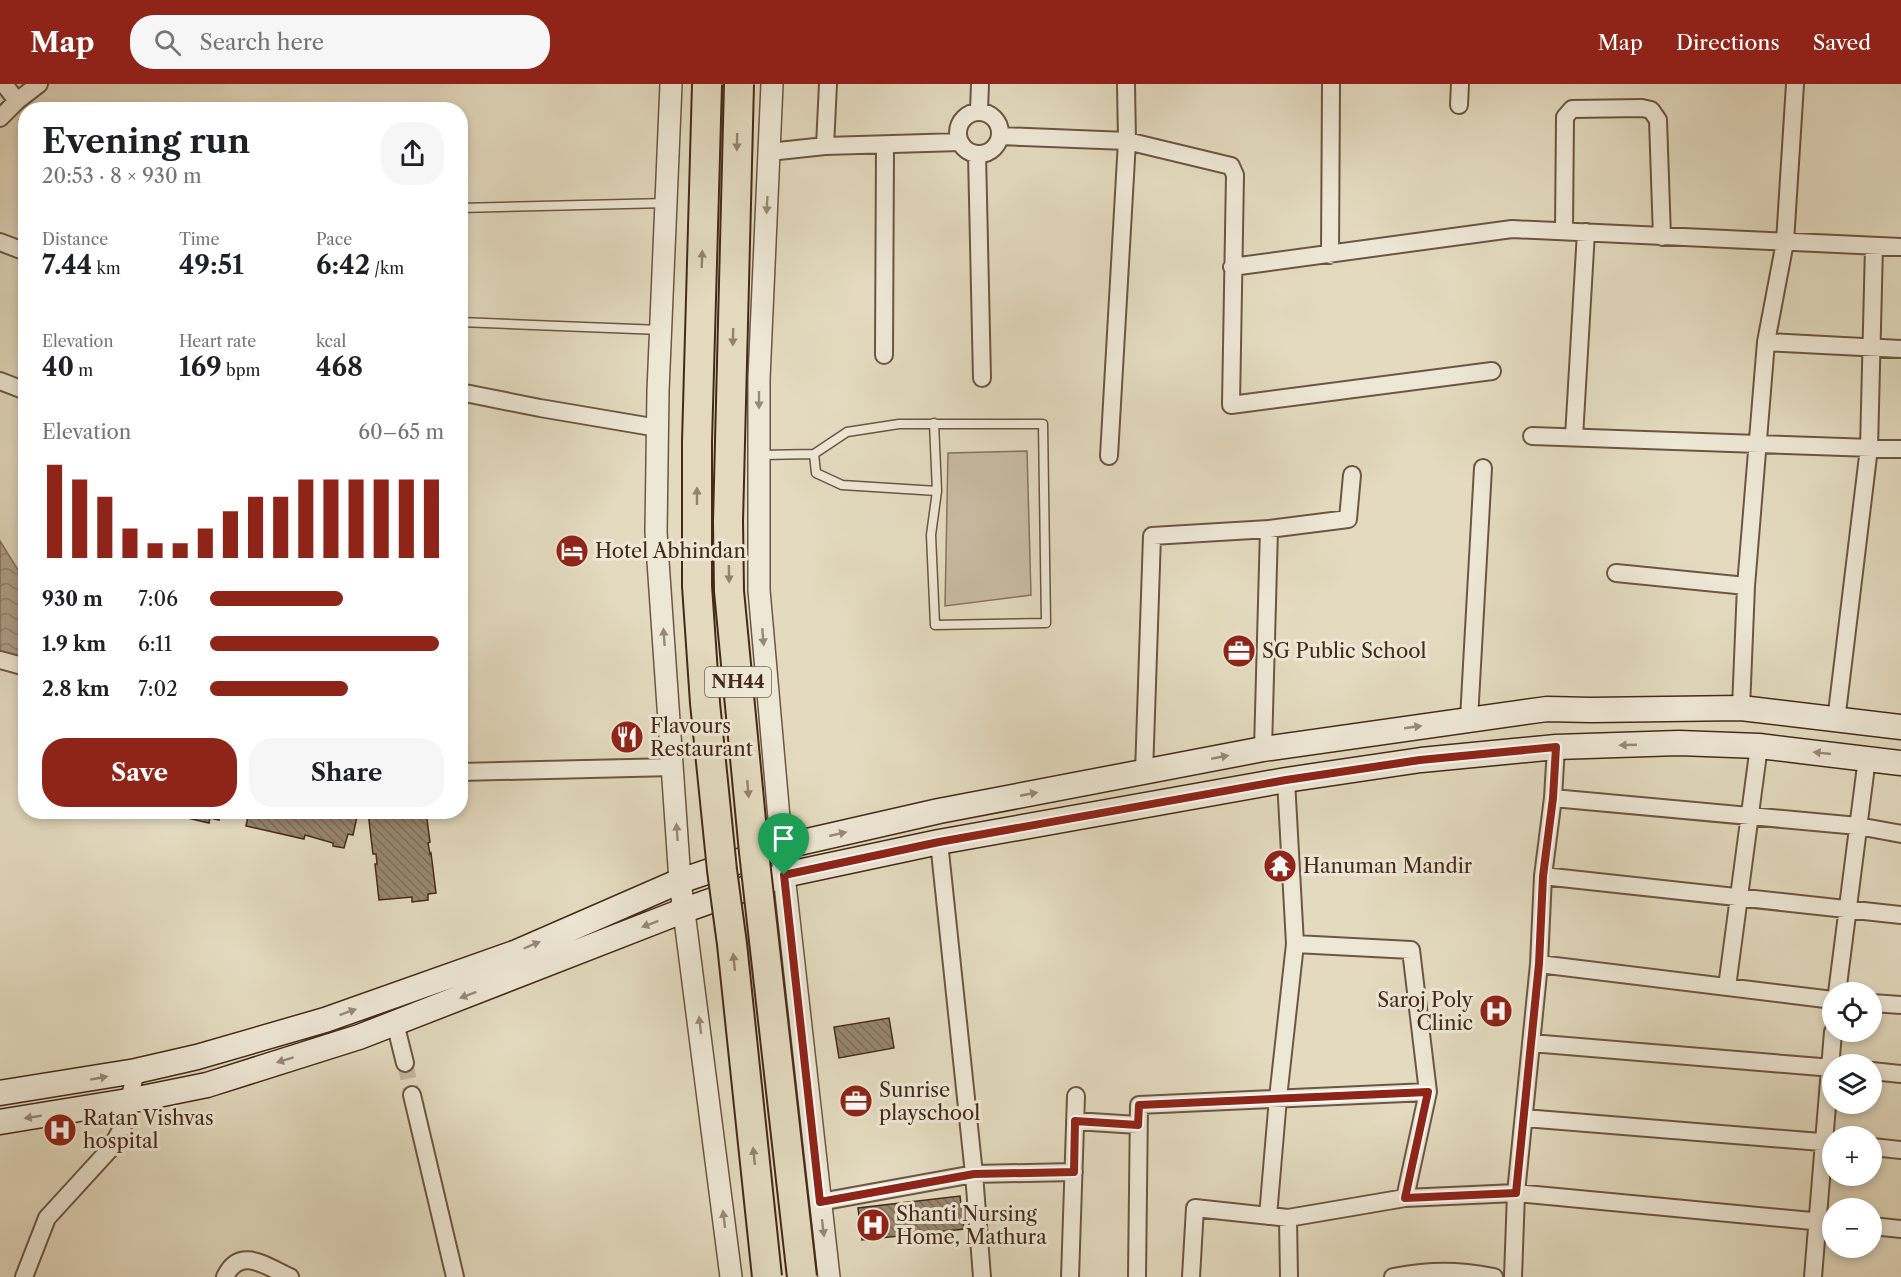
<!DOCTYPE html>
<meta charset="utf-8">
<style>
:root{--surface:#fff;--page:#f6f6f6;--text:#202124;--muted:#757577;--accent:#8f2418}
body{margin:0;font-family:"Libre Caslon Text",serif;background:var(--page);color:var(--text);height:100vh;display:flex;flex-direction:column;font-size:22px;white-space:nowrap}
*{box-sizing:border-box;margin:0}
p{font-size:20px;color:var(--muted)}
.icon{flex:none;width:33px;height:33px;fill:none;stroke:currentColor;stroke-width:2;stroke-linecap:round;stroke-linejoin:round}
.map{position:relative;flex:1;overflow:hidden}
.drawer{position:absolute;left:18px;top:18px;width:450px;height:717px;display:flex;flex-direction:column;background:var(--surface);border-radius:24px;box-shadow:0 3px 9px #0003}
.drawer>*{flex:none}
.tools{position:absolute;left:1822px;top:898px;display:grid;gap:12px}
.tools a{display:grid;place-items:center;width:60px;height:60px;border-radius:50%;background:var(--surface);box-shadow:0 3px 9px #0003;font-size:30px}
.pin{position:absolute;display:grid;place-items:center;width:51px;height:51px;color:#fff;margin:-62px -26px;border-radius:50% 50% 50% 0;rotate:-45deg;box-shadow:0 0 6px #0007}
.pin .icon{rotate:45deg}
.round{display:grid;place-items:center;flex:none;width:63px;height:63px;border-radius:24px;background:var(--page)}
.overview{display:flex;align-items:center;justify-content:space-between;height:102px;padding:0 24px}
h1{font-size:33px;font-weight:700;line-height:45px}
.figures{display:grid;grid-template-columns:repeat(3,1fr);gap:9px;height:102px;padding:6px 24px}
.figures div{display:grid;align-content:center}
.figures b{font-size:26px;font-weight:700}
.figures small{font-size:16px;font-weight:400}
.figures p{font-size:16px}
.chart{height:168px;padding:12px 24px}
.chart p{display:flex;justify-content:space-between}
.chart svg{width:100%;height:108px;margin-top:6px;stroke:var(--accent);stroke-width:6}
.primary-button{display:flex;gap:12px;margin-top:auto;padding:12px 24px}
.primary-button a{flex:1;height:69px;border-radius:24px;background:var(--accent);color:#fff;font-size:24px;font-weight:700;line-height:69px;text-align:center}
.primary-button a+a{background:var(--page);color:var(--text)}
ul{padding:0 24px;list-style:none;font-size:20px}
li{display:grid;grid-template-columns:96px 72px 1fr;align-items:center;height:45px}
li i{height:15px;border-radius:8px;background:var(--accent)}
header{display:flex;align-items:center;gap:36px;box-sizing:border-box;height:84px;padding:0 30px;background:var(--accent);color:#fff}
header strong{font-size:28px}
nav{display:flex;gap:33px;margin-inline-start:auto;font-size:21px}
.search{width:420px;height:54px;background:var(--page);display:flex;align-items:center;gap:15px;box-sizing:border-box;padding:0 21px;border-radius:24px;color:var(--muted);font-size:22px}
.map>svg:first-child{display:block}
.green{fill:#c8bca3;stroke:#87735e;stroke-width:1.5}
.water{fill:url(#water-waves);stroke:#84705b;stroke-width:1.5}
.building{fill:url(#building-back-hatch);stroke:#462a19;stroke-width:1.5}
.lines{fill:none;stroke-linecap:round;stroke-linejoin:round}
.minor-tunnel{stroke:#c4b79e;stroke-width:16;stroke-dasharray:16 8;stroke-linecap:butt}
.service-casing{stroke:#6d5642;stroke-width:11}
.minor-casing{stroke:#6d5642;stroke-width:20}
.tertiary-casing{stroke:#6d5642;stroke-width:24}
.secondary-casing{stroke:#462a19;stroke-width:27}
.service{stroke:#ede7d5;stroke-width:8}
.minor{stroke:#ede7d5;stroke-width:16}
.tertiary{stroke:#ede7d5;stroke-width:21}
.secondary{stroke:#ede7d5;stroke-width:24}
.trunk-bridge-casing{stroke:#462a19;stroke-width:32;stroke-linecap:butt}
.trunk-bridge{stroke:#e3dabf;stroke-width:28}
.oneway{fill:#94826c}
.oneway2{fill:#9a8877}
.route-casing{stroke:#fff;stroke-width:12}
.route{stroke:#8f2418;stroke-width:8}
.labels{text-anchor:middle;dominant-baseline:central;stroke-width:6;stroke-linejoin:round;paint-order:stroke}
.shield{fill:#ede7d5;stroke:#786351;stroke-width:1.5}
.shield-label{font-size:18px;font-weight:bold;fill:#462a19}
.poi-label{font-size:20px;fill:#462a19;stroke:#ede7d5;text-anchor:start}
</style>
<header>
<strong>Map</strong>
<div class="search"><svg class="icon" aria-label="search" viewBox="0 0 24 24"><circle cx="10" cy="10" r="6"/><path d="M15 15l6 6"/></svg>Search here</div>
<nav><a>Map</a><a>Directions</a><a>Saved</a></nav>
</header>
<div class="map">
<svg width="1901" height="1193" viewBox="0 0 1901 1193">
<defs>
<pattern id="water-waves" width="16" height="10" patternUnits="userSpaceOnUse" patternTransform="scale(1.5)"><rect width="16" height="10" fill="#ae9e87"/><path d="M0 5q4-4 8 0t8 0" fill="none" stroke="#8f816e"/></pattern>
<pattern id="building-back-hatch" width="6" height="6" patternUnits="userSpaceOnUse" patternTransform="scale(1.5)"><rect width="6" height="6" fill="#98866f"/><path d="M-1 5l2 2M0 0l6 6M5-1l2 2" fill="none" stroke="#7e6e5a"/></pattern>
</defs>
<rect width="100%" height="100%" fill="#e3dabf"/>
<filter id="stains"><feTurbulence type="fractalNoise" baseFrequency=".00333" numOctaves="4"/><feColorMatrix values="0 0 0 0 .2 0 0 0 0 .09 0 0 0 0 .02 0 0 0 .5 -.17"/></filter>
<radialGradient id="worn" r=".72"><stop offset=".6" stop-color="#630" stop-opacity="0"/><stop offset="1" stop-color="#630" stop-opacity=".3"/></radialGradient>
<!-- green -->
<path class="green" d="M1027,367L1031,511L945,522L948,369Z"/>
<!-- water -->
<path class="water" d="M0,457L18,486L25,494V579L0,570Z"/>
<!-- building -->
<path class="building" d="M180,728H221L219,736L210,734L209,739L179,732Z
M246,728H358L353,751L348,750L344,764L333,762V759L305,751L304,755L246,742L249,728Z
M368,728H426L430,758L428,759L430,770L431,769L436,809L428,810V816L412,818V813L379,816L375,780H377L376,770H373Z
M889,934L894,964L839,974L834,943Z
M960,1112L964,1145L862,1156L858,1124Z"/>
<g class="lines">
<!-- minor-tunnel -->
<path class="minor-tunnel" d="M405,979L412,1011"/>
<defs>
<path id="service" d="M460,124L667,119
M460,238L661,246
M814,370L816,389L842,401L937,407
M759,371L814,370L847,348L899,340H1043L1046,539L935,541L931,451L937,407L934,339"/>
<path id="minor" d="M4,0L17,17
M1459,21L1460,0
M979,27L980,0
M958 49a21 21 0 1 1 42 0a21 21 0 1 1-42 0Z
M0,34L17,17L39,0
M1000,52L1127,57L1231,82L1235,91L1231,321L1492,287
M825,62L828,0
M769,68L825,62L960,58
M977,70L982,294
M1564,146L1565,33L1572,25L1642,24L1651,26L1658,36L1662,153
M0,158L26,168
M1330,171L1331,0
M1232,183L1512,145L1901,163
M1766,258L1901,265
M884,271L885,61
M0,297L26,307
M460,308L540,324L658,344
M1532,352L1901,365
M1574,353L1586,148
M1109,372L1127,57L1126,0
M1269,445L1348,435L1352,391
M1616,489L1746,502
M0,576L26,583
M1741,624L1746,502L1766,258L1785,158L1795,0
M1469,635L1483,384
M1836,637L1869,364L1874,162
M460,688L673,683
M1144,689L1152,452L1269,445L1263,665
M1553,714L1858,742L1901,750
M939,758L974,1090L982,1193
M1543,792L1901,831
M1295,860L1411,866L1428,1008
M1539,880L1833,916
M1727,903L1759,662
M1837,909L1867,674
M1872,919L1901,921
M395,939L405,979
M1531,959L1833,984
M1872,987L1901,990
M412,1011L455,1193
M1524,1034L1833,1059
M1075,1037L1138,1041
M1872,1063L1901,1066
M820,1118L974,1090L1074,1088
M1268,1132L1278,1014L1295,860L1286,696
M1288,1134L1289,1193
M1872,1142L1901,1145
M24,1193L47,1134L111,1064L123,1042L136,987
M225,1193C240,1161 267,1183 290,1193
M1070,1193L1076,1012
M1137,1193L1139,1021L1428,1008L1405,1114
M1191,1193L1195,1124L1288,1134L1405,1114L1516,1109L1833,1139
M1393,1193C1432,1186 1456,1186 1494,1193
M1513,1193L1516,1109L1539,880L1543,792L1553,714L1556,663
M1813,1193L1833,948"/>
<path id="tertiary" d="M671,0L658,307L656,448L680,797L731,1193
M772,0L759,295V506L784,791L829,1193"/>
<path id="secondary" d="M0,1009L136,987L197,973L325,936L517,868L680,797L781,763L939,727L1263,665L1547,625L1591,626L1741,624L1901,643
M0,1038L128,1017L207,1001L359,953L685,826L784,791L939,758L1286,696L1421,676L1556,663L1679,659L1759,662L1901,679"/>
</defs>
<!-- service casing -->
<use href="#service" class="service-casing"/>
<!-- minor casing -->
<use href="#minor" class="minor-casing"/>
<!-- tertiary casing -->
<use href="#tertiary" class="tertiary-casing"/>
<!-- secondary casing -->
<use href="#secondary" class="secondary-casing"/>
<!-- service -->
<use href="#service" class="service"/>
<!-- minor -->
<use href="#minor" class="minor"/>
<!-- tertiary -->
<use href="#tertiary" class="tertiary"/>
<!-- secondary -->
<use href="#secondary" class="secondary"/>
<defs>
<path id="trunk-bridge" d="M707,0L697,358V502L705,619L722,786L732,860L767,1193
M739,0L728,438L729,507L754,768L802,1193"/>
</defs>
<!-- trunk-bridge casing -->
<use href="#trunk-bridge" class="trunk-bridge-casing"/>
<!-- trunk-bridge -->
<use href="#trunk-bridge" class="trunk-bridge"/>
</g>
<!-- one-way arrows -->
<defs><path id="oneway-solid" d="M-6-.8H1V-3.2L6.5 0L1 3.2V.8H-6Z" transform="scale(1.5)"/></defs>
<g class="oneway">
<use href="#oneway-solid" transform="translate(737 58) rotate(91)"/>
<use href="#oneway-solid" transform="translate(702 175) rotate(-88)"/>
<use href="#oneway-solid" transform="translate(733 253) rotate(91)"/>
<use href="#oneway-solid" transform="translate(697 412) rotate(-90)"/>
<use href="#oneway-solid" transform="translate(729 490) rotate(89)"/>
<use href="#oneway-solid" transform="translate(748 705) rotate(85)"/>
<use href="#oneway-solid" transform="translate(734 878) rotate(-96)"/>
<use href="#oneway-solid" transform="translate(754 1072) rotate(-96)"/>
</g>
<g class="oneway2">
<use href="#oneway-solid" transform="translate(767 121) rotate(93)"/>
<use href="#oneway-solid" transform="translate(759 316) rotate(90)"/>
<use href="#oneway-solid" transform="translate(664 553) rotate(-94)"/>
<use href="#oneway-solid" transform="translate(763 553) rotate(85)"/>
<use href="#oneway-solid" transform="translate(1413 643) rotate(-8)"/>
<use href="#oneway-solid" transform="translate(1628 661) rotate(178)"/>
<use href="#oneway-solid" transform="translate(1822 669) rotate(-174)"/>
<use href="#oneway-solid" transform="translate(1220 673) rotate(-11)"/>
<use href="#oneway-solid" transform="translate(1029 710) rotate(-11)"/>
<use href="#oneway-solid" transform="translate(677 748) rotate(-94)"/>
<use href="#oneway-solid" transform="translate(838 750) rotate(-13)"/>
<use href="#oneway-solid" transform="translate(650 840) rotate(159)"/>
<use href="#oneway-solid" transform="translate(532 861) rotate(-23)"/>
<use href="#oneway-solid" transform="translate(468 911) rotate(159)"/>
<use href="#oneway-solid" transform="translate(348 928) rotate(-20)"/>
<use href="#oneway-solid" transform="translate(700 941) rotate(-97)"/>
<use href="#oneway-solid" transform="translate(285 976) rotate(163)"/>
<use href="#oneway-solid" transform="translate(99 994) rotate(-10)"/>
<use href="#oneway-solid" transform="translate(33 1033) rotate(171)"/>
<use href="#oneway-solid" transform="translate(724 1135) rotate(-97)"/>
<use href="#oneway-solid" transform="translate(823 1144) rotate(83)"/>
</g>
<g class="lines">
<defs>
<path id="route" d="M1556,663L1553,714L1543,792L1539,880L1516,1109L1405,1114L1428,1008L1139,1021L1138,1041L1075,1037L1074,1088L974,1090L820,1118L784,791L939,758L1286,696L1420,676Z"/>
</defs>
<!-- route casing -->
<use href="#route" class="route-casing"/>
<!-- route -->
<use href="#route" class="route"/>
</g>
<!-- icons -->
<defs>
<symbol id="hotel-disc" viewBox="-11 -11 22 22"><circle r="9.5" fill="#8f2418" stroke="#ede7d5"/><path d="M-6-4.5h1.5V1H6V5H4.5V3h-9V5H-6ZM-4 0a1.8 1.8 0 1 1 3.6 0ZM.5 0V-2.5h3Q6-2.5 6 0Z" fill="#fff"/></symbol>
<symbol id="office-disc" viewBox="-11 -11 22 22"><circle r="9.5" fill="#8f2418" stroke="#ede7d5"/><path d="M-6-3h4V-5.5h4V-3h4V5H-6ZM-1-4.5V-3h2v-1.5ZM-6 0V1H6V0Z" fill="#fff"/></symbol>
<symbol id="restaurant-disc" viewBox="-11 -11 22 22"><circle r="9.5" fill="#8f2418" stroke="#ede7d5"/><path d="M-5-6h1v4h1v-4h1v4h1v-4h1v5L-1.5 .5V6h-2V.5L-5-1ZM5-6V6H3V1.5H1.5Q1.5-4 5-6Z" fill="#fff"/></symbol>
<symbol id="temple-disc" viewBox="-11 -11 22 22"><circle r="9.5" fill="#8f2418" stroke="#ede7d5"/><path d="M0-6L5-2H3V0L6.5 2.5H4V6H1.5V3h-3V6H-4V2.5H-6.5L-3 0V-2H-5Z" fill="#fff"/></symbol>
<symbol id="hospital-disc" viewBox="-11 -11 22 22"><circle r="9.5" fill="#8f2418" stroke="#ede7d5"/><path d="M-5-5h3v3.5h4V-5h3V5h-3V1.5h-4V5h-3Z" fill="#fff"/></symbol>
</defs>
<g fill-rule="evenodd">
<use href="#hotel-disc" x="553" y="448" width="38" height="38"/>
<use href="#office-disc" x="1220" y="548" width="38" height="38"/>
<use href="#restaurant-disc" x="608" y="634" width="38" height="38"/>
<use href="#temple-disc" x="1261" y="763" width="38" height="38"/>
<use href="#hospital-disc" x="1477" y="908" width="38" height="38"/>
<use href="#office-disc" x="837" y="998" width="38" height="38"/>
<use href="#hospital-disc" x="41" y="1027" width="38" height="38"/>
<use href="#hospital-disc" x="854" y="1122" width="38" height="38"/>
</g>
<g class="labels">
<!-- shield labels -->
<rect class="shield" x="705" y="583" width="66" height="30" rx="4.5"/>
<g class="shield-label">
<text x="738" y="598">NH44</text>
</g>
<!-- poi labels -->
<g class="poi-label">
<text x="595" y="467">Hotel Abhindan</text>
<text x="1262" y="567">SG Public School</text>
<text x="650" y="642">Flavours<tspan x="650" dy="23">Restaurant</tspan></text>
<text x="1303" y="782">Hanuman Mandir</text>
<text x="1473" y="916" text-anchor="end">Saroj Poly<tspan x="1473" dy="23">Clinic</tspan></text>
<text x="879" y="1006">Sunrise<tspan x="879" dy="23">playschool</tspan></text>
<text x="83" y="1034">Ratan Vishvas<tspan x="83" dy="23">hospital</tspan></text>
<text x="896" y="1130">Shanti Nursing<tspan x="896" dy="23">Home, Mathura</tspan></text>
</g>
</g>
<rect width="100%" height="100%" filter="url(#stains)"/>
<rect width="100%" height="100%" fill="url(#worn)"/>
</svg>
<div class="tools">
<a><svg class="icon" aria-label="locate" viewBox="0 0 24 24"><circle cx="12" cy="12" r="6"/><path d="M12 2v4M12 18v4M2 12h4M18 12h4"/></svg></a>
<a><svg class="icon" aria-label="layers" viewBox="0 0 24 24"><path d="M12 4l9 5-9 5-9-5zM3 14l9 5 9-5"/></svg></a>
<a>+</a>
<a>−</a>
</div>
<div class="pin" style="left:784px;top:791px;background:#1e9e55"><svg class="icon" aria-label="arrive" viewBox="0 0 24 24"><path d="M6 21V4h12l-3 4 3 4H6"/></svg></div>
<section class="drawer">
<div class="overview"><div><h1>Evening run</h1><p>20:53 · 8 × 930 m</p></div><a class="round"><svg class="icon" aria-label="share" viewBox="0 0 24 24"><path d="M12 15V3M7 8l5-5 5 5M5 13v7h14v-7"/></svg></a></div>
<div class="figures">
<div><p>Distance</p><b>7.44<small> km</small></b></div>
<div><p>Time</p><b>49:51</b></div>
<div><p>Pace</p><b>6:42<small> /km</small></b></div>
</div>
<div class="figures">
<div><p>Elevation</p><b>40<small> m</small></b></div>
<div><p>Heart rate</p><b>169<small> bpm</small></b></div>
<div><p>kcal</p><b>468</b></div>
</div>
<div class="chart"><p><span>Elevation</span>60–65 m</p>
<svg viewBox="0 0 160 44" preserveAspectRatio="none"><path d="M5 44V6M15 44V12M25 44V19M35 44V32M45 44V38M55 44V38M65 44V32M75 44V25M85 44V19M95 44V19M105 44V12M115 44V12M125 44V12M135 44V12M145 44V12M155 44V12"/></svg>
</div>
<ul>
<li><b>930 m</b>7:06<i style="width:57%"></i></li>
<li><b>1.9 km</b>6:11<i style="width:98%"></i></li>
<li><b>2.8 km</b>7:02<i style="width:59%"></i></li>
</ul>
<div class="primary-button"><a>Save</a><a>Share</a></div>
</section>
</div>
